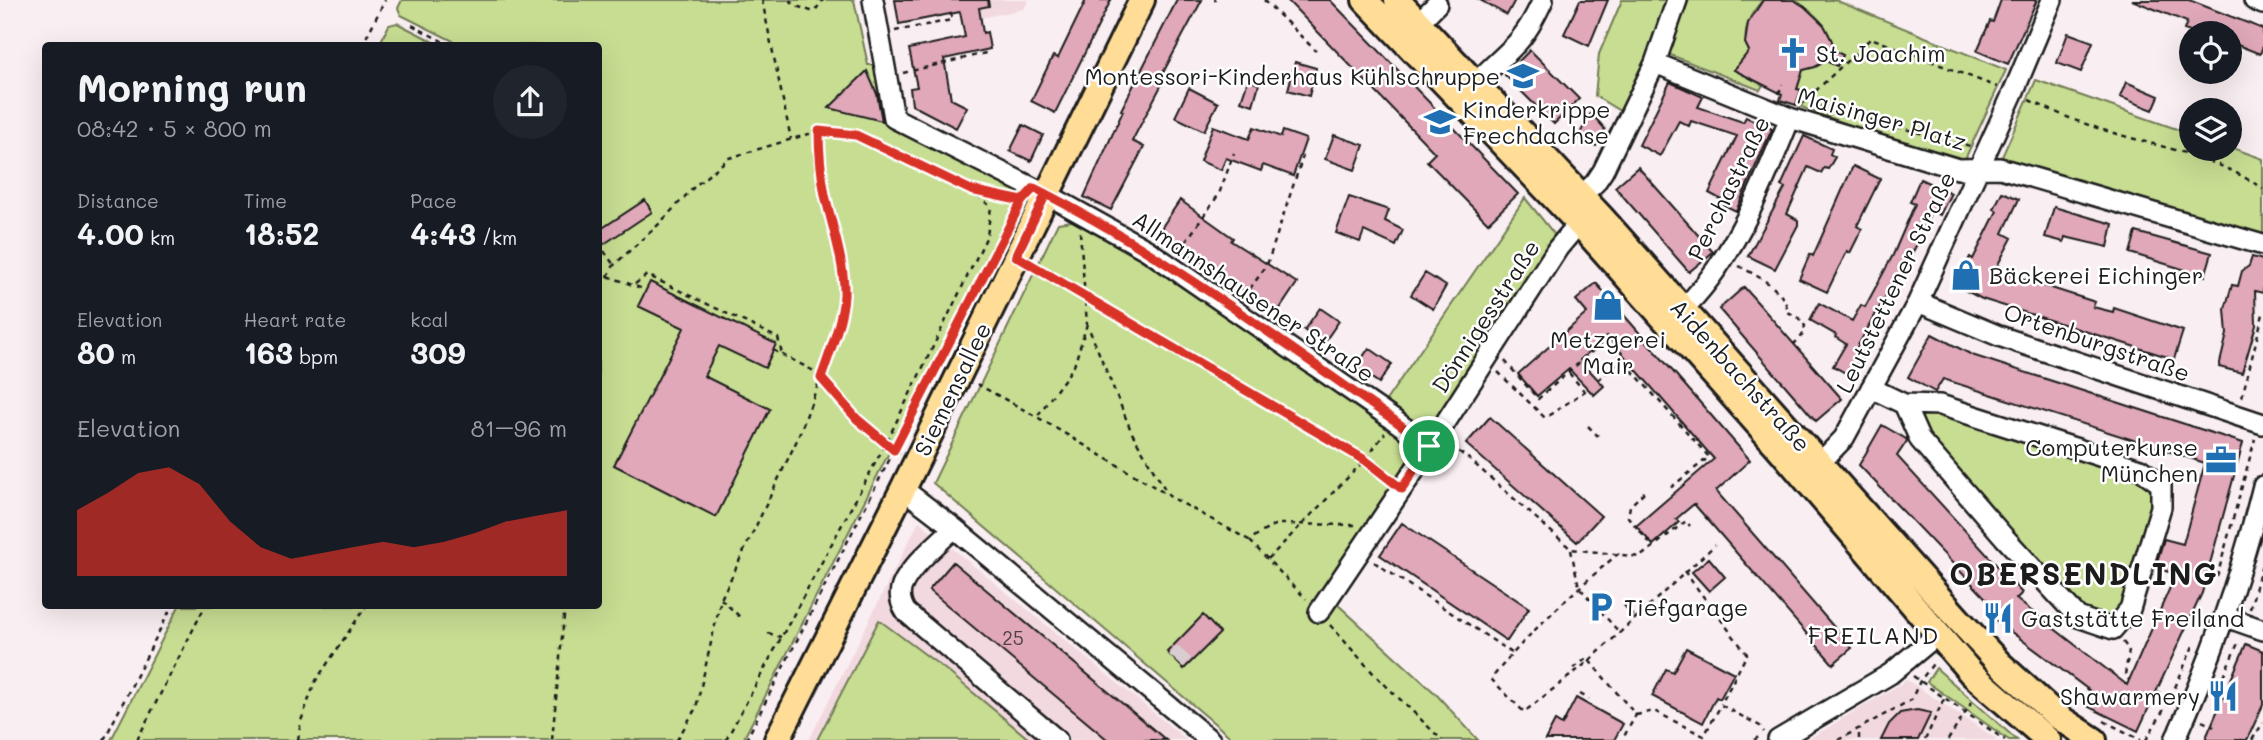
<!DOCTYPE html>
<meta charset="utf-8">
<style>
:root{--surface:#171b24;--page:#20242c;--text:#f1f3f6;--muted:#9ea1a6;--accent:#d93025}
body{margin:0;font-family:Mali,sans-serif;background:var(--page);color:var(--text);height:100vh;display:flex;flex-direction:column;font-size:26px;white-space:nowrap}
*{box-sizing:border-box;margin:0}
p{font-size:23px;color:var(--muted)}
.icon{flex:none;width:38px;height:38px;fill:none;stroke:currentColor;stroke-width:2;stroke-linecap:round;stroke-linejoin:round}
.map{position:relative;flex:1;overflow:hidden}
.sheet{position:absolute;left:42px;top:42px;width:560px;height:567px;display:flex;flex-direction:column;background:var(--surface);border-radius:7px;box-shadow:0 7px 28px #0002}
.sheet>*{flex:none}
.buttons{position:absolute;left:2179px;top:21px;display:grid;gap:14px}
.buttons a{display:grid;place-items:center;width:63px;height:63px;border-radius:50%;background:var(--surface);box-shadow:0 7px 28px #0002;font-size:35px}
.pin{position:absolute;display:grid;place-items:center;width:60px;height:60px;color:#fff;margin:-30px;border:4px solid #fff;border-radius:50%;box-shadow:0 2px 7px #0007}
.round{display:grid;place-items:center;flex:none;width:74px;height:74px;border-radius:37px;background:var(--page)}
.head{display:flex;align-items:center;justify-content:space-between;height:119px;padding:0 35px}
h1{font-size:38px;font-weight:700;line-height:52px}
.stats{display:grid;grid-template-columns:repeat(3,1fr);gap:10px;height:119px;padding:7px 35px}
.stats div{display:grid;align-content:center}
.stats b{font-size:30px;font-weight:700}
.stats small{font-size:19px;font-weight:400}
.stats p{font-size:19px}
.chart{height:196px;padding:14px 35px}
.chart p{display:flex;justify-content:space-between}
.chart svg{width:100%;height:126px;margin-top:7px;fill:var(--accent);opacity:.7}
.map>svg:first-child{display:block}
.built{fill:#f2d9e0}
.green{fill:#c7dd92;stroke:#727c57;stroke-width:2}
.building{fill:#e0a8b9;stroke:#1c1c1c;stroke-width:2}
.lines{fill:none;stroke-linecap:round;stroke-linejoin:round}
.minor-tunnel{stroke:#d8ced1;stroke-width:19;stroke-dasharray:19 10;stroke-linecap:butt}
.minor-casing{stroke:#1c1c1c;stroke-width:24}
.major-casing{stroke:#1c1c1c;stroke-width:30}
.path{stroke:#1c1c1c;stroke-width:2.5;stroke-dasharray:5 5;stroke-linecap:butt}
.minor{stroke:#fff;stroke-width:19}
.major{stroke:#ffdd96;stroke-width:24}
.route-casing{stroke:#fff;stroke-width:14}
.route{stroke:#d93025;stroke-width:9}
.labels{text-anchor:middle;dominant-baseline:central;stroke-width:5;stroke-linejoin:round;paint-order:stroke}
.number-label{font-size:19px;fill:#4d3f43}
.poi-label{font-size:23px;fill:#1c1c1c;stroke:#fff;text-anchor:start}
.street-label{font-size:23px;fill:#1c1c1c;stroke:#fff}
.neighbourhood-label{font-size:24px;letter-spacing:2px;fill:#1c1c1c;stroke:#fff}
.district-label{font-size:30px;font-weight:bold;letter-spacing:2px;fill:#1c1c1c;stroke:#fff}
</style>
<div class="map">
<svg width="2263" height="740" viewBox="0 0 2263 740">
<rect width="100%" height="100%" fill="#f9eef1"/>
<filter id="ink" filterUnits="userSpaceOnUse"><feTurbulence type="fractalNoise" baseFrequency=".0143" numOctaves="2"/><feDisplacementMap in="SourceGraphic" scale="14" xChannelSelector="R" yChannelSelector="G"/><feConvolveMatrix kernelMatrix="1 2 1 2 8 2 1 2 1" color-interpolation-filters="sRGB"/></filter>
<g filter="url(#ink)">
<!-- built -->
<path class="built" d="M942,0H1029L1024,9L962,22L960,10Z
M919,521L1187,740H809Z
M1907,680L1998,740H1807Z"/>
<!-- green -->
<path class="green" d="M402,0H854L868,65H874L891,125L1021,193L743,740H111L179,606H598V46L461,45L401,15L398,8Z
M1622,0H1666L1643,65L1620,111L1595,96L1599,54Z
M1689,0H1763C1750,13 1740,33 1749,51L1734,70L1763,85L1760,90L1668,54Z
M1794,0H1835L2006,70L1965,159L1863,130L1796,105L1801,90L1797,89L1803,70L1815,67L1826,61L1837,66L1843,56L1832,50C1832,26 1812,11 1794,0Z
M397,23L440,45H379L389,25Z
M2036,80L2191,134V149L2230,147L2263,159V238L2001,159Z
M1525,198L1555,235L1426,433L1383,405Z
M1072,221L1140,259L1411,441V465L1324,592L1436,694L1478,740H1234L933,483L1058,223Z
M1940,411L2133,470L2155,489V513L2125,606L2110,623L2082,614L1923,438L1914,412Z
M879,620L946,670L1030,740H817Z
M1936,668L2017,740H2009L1927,682Z"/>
<!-- building -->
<path class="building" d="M895,0H988L989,6L979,8L983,33L987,32L990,49L944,59L951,99L967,107L956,128L912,105L910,88L917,87L909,49L965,37L960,12L899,24Z
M1086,0H1111L1055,113L1031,101L1053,56L1058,58Z
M1177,0H1202L1158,82L1162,84L1132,141L1144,147L1111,210L1084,197L1123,111L1121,110Z
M1287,0H1330L1518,194L1488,223L1427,161L1435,153Z
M1480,0H1515L1507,15Z
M1580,0H1608L1589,46L1564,34Z
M1763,0H1794L1805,7L1824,25L1832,41V50L1843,55L1837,66L1826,61L1815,67L1803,70L1797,89L1801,90L1796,105L1780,100L1782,94L1734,70L1749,51L1745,43L1748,23Z
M2001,0H2037L2008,64L1977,51L1990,21L1993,22Z
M2132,0H2189L2263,29V46L2260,54L2230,42V33H2193L2184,30L2187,22Z
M2068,33L2093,42L2081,72L2057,63Z
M1530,50L1579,99L1554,124L1505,75Z
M1295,62L1316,68L1309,96L1288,90Z
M867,71L877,94L882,121L829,108Z
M1248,80L1259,84L1253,105L1241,101Z
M1670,82L1703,97L1698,107L1743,122L1746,117L1772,129L1736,211L1724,205L1726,202L1709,193L1737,136L1691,121L1689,126L1679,121L1660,156L1639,145Z
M2126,82L2159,96L2153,110L2120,97Z
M1189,88L1218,103L1204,131L1175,117Z
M1591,113L1605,129L1596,146L1578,137Z
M1023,125L1043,135L1031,161L1010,151Z
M1213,126L1249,139L1254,127L1281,137L1283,131L1306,139L1293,176L1263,165L1261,171L1226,158L1221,170L1200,161Z
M1334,135L1364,145L1355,170L1325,159Z
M1804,136L1832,149L1830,154L1835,157L1828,169L1824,168L1821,173L1808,167L1787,214L1798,220V225L1775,269L1748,256L1785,188L1781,186Z
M1853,166L1880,179L1857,226L1862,229L1850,253L1847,251L1827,292L1799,279L1810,254L1813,256Z
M1638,167L1713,252L1689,272L1615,187Z
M1920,179L1951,193L1940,215L1931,211L1917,244L1890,295L1887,294L1856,349L1864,354L1851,376L1833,366L1846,344L1835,337L1836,335L1810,320L1819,303L1852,321L1861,305L1865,307L1893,255L1915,204L1910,202Z
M2002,192L2019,199L2003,233L2012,238L1995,270L2095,302L2093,307L2113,312L2114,308L2183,331L2174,359L1982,299L1955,285L1970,257L1973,259L1997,211L1994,209Z
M1349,197L1389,210L1385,221L1403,230L1396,246L1364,231L1360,242L1336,233Z
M645,200L652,212L598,248V231Z
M1180,200L1233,238L1231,241L1297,283L1277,313L1158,233Z
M2054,207L2113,224L2108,247L2065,237L2064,242L2045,237Z
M2136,232L2212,253L2205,276L2130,253Z
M2252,257L2263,260V293L2255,291L2256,325L2242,373L2219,367L2227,334L2225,309L2232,285L2238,286L2242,271L2249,266Z
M1425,273L1446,286L1433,309L1411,295Z
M650,282L776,344L765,368L719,346L704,376L770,409L716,517L614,465L684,328L638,306Z
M1596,283L1750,460L1716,491L1852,648L1833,664L1694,504L1676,519L1679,522L1653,545L1636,526L1714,459L1607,336L1580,360L1604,386L1594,395L1569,369L1537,396L1518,374L1587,313L1576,300Z
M1744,287L1842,399L1816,421L1719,309Z
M1320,308L1339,321L1323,344L1304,330Z
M1932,334L1972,355L2243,443L2202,593L2138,731L2089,707L2098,697L1994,619L1999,612L1859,465L1882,425L1906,439L1907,441L1897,456L2022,593L2016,599L2127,685L2176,574L2155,568L2164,539L2183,544L2205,463L1943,379L1935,392L1908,377Z
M1369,348L1392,364L1379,383L1356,367Z
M1490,417L1601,516L1577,542L1466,444Z
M1402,523L1529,608L1507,641L1380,555Z
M1709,558L1725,577L1709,591L1692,572Z
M953,562L1001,602L1166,740H1108L929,590Z
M1203,615L1220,633L1184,669L1167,652Z
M2246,644L2263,651V705L2247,740H2205Z
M1686,648L1734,673L1720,699L1716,697L1703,723L1652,696L1666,669L1673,672Z
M1576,698L1623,724L1614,740H1545L1555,721L1562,725Z
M1917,710L1931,713L1918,740H1881L1889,724L1900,713Z"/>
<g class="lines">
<!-- minor-tunnel -->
<path class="minor-tunnel" d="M1176,661L1184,652"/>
<defs>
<path id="minor" d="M873,0L894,118L1059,201L1147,250L1394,420L1429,446
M2254,0L2263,4
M1418,23L1437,4
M1655,63L1790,118L1958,169L2000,168L2263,245
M1475,84C1487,71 1500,60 1512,48C1526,35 1535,17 1543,0
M1581,196L1595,183L1603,171L1655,63L1677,0
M1918,302L1999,336L2263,424
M1682,310C1734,260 1763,184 1790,118
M1871,388L1904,404L1940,405L2140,469L2161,484V507L2130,609L2113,629L2078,617L2004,537L1920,440L1904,404
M1820,463L1844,438L1918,302L2013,93L2052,0
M903,489L954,528L1210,740
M954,528C939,543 910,566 902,586C898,596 901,604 906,612L1057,740
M1319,612L1418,465L1558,248L1579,223
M2226,617L2263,630
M1778,740L1890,674L1937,635
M2175,740C2212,658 2241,574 2263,486"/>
<path id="major" d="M1365,0L1587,232L1779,448L1972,674L2048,740
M1397,0L1602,218L1958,619L1999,663L2057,716L2094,740
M777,740L903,489L1142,0"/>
</defs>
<!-- minor casing -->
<use href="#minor" class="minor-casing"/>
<!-- major casing -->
<use href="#major" class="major-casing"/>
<!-- path -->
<path class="path" d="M762,0L791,139
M790,0L796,6L814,12L823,0
M1214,0H1216
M1264,0L1316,51
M412,25L451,46
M895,31L952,20L950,12
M362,46L385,0
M903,73L990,52
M1779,94L1782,84
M2029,100C2047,108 2065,117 2083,123C2145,146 2207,150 2263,189
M1810,104L1970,146
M1801,105L1871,38L1997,87
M1080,232L1087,324L1132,433L1169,496L1249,540L1276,524L1357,525
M598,243L614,265
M1180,250L1219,194L1234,153
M1034,266L1365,460L1388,478
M1739,266C1757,276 1785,289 1788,312L1799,318L1805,326L1802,336L1794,344
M608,276L646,290
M598,280L608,276L614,265L658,225L695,186L729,158L819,131L856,135L971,190L1011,198
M635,284L647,275L778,338L782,354
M1244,297L1267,265L1303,156
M773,350L812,370L857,419L900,453
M1505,361L1538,399L1605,340L1709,457L1669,489
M1498,372L1545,418L1588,389
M1569,373L1585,392
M1598,380L1622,359
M977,384L1037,417L1168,495
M2242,397L2263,314
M1038,415L1074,366L1087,324
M1588,426L1598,436
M1451,446L1469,459L1571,549L1640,557L1686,521L1690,526
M1644,492L1630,506L1628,517L1652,546
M1250,541L1306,599
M1571,550L1579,587L1619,632
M1619,553C1573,592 1529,632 1491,679L1524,712L1589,661L1715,545
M1268,559L1365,460L1385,433
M1374,562L1512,653
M1684,571L1747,654L1721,704
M2217,577L2255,439
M721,599L741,618
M1624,605L1634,617
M2250,609L2263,560
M1330,625L1374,674L1442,740
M768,633L781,637
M2123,642L2129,650L2125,675L2129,680
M1574,668L1587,658L1636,715L1622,740
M1913,676L2005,740
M2223,676L2239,641
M2156,692L2169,698
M1580,694L1589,699
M1636,715L1654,711L1704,736L1721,705L1760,726L1764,732
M2104,721L2141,740
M2202,721L2214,727
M1859,739V728
M104,740L172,606
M137,740L205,606
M298,740L301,721L315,682L366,606
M552,740L565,606
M677,740L696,708L721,599L798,438L832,347L844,296L835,228L826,198L819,160V131
M726,740L886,443L987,236L991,207L971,190
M746,740L969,304
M1754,740L1760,736
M1838,740L1911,700L1920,681L1935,661
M1925,740L1944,699
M1948,740L1972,702
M2146,740L2170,699L2193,646
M2240,740H2241
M2252,740L2263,723"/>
<!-- minor -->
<use href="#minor" class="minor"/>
<!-- major -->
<use href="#major" class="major"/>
</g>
</g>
<g class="lines" filter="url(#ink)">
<defs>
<path id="route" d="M1429,446L1394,420C1277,339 1162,252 1034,188L1022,201L894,450L857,419L821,378C829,355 843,319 844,295C845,263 832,226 825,195C821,173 819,153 819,131L856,135L971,190L1022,201L1034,188L1046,194L1016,256L1365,460L1402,489L1429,446"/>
</defs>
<!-- route casing -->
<use href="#route" class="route-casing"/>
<!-- route -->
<use href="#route" class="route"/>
</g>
<!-- icons -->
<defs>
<symbol id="church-bare" viewBox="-9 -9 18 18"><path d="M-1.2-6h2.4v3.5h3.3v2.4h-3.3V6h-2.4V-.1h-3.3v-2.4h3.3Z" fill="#1f6fb2" stroke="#fff" stroke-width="2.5" paint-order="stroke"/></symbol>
<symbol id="school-bare" viewBox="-9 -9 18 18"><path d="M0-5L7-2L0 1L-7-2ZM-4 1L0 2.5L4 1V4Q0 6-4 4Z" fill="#1f6fb2" stroke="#fff" stroke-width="2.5" paint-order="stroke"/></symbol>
<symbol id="shop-bare" viewBox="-9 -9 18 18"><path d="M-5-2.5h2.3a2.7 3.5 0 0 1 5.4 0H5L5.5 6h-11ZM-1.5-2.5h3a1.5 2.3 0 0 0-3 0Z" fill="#1f6fb2" stroke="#fff" stroke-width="2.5" paint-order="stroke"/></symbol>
<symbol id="office-bare" viewBox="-9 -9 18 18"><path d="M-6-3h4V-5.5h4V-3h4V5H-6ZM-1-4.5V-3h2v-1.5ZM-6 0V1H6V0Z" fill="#1f6fb2" stroke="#fff" stroke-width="2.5" paint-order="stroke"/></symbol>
<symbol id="parking-bare" viewBox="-9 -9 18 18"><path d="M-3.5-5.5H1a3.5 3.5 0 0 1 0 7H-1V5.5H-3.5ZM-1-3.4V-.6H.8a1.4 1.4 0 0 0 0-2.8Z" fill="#1f6fb2" stroke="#fff" stroke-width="2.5" paint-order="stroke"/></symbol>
<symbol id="restaurant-bare" viewBox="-9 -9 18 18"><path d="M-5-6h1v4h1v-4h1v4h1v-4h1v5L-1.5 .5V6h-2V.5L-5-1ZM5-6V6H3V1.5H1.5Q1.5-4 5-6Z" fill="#1f6fb2" stroke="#fff" stroke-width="2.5" paint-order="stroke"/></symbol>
</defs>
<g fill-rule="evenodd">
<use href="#church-bare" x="1771" y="31" width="44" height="44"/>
<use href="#school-bare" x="1501" y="54" width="44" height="44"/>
<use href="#school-bare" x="1418" y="100" width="44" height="44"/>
<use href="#shop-bare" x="1944" y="253" width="44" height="44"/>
<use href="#shop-bare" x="1586" y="283" width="44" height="44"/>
<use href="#office-bare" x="2199" y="438" width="44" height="44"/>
<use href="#parking-bare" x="1579" y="585" width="44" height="44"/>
<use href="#restaurant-bare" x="1976" y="596" width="44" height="44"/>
<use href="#restaurant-bare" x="2201" y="674" width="44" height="44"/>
</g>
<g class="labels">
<!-- number labels -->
<g class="number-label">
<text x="1013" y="637">25</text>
</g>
<!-- poi labels -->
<g class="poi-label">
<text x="1816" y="53">St. Joachim</text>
<text x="1500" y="76" text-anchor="end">Montessori-Kinderhaus Kühlschruppe</text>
<text x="1463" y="109">Kinderkrippe<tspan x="1463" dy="26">Frechdachse</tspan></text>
<text x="1989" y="275">Bäckerei Eichinger</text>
<text x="1608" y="339" text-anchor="middle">Metzgerei<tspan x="1608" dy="26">Mair</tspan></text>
<text x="2198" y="447" text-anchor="end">Computerkurse<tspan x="2198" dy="26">München</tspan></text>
<text x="1624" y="607">Tiefgarage</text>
<text x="2021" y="618">Gaststätte Freiland</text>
<text x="2200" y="696" text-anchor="end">Shawarmery</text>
</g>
<!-- street labels -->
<g class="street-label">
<text transform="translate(1882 118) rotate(16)">Maisinger Platz</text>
<text transform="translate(1728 188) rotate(-64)">Perchastraße</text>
<text transform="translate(1895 282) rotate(-64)">Leutstettener Straße</text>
<text transform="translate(1254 296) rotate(34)">Allmannshausener Straße</text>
<text transform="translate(1485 316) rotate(-57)">Dönnigesstraße</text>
<text transform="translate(2097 342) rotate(19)">Ortenburgstraße</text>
<text transform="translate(1741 375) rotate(48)">Aidenbachstraße</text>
<text transform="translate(952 389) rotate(-64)">Siemensallee</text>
</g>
<!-- neighbourhood labels -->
<g class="neighbourhood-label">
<text x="1874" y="634">FREILAND</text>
</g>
<!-- district labels -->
<g class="district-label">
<text x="2084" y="573">OBERSENDLING</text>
</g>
</g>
</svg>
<div class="buttons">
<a><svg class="icon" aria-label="locate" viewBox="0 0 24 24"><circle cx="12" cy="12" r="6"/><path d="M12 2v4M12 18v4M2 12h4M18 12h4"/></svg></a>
<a><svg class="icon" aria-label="layers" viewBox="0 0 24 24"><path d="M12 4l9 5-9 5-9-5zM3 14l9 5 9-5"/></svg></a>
</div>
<div class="pin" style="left:1429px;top:446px;background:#1e9e55"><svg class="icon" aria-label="arrive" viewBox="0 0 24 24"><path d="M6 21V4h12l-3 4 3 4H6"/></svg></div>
<section class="sheet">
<div class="head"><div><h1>Morning run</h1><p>08:42 · 5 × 800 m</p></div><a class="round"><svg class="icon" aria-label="share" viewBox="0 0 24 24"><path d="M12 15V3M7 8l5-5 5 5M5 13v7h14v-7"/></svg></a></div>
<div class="stats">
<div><p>Distance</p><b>4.00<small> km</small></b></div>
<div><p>Time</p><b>18:52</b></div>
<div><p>Pace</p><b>4:43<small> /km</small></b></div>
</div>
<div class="stats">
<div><p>Elevation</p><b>80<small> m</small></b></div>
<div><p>Heart rate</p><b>163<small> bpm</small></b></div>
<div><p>kcal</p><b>309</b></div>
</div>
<div class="chart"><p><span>Elevation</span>81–96 m</p>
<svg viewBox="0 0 160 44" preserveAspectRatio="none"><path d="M0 44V21L10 15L20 8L30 6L40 12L50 25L60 34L70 38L80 36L90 34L100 32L110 34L120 32L130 29L140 25L150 23L160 21V44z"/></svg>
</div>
</section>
</div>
